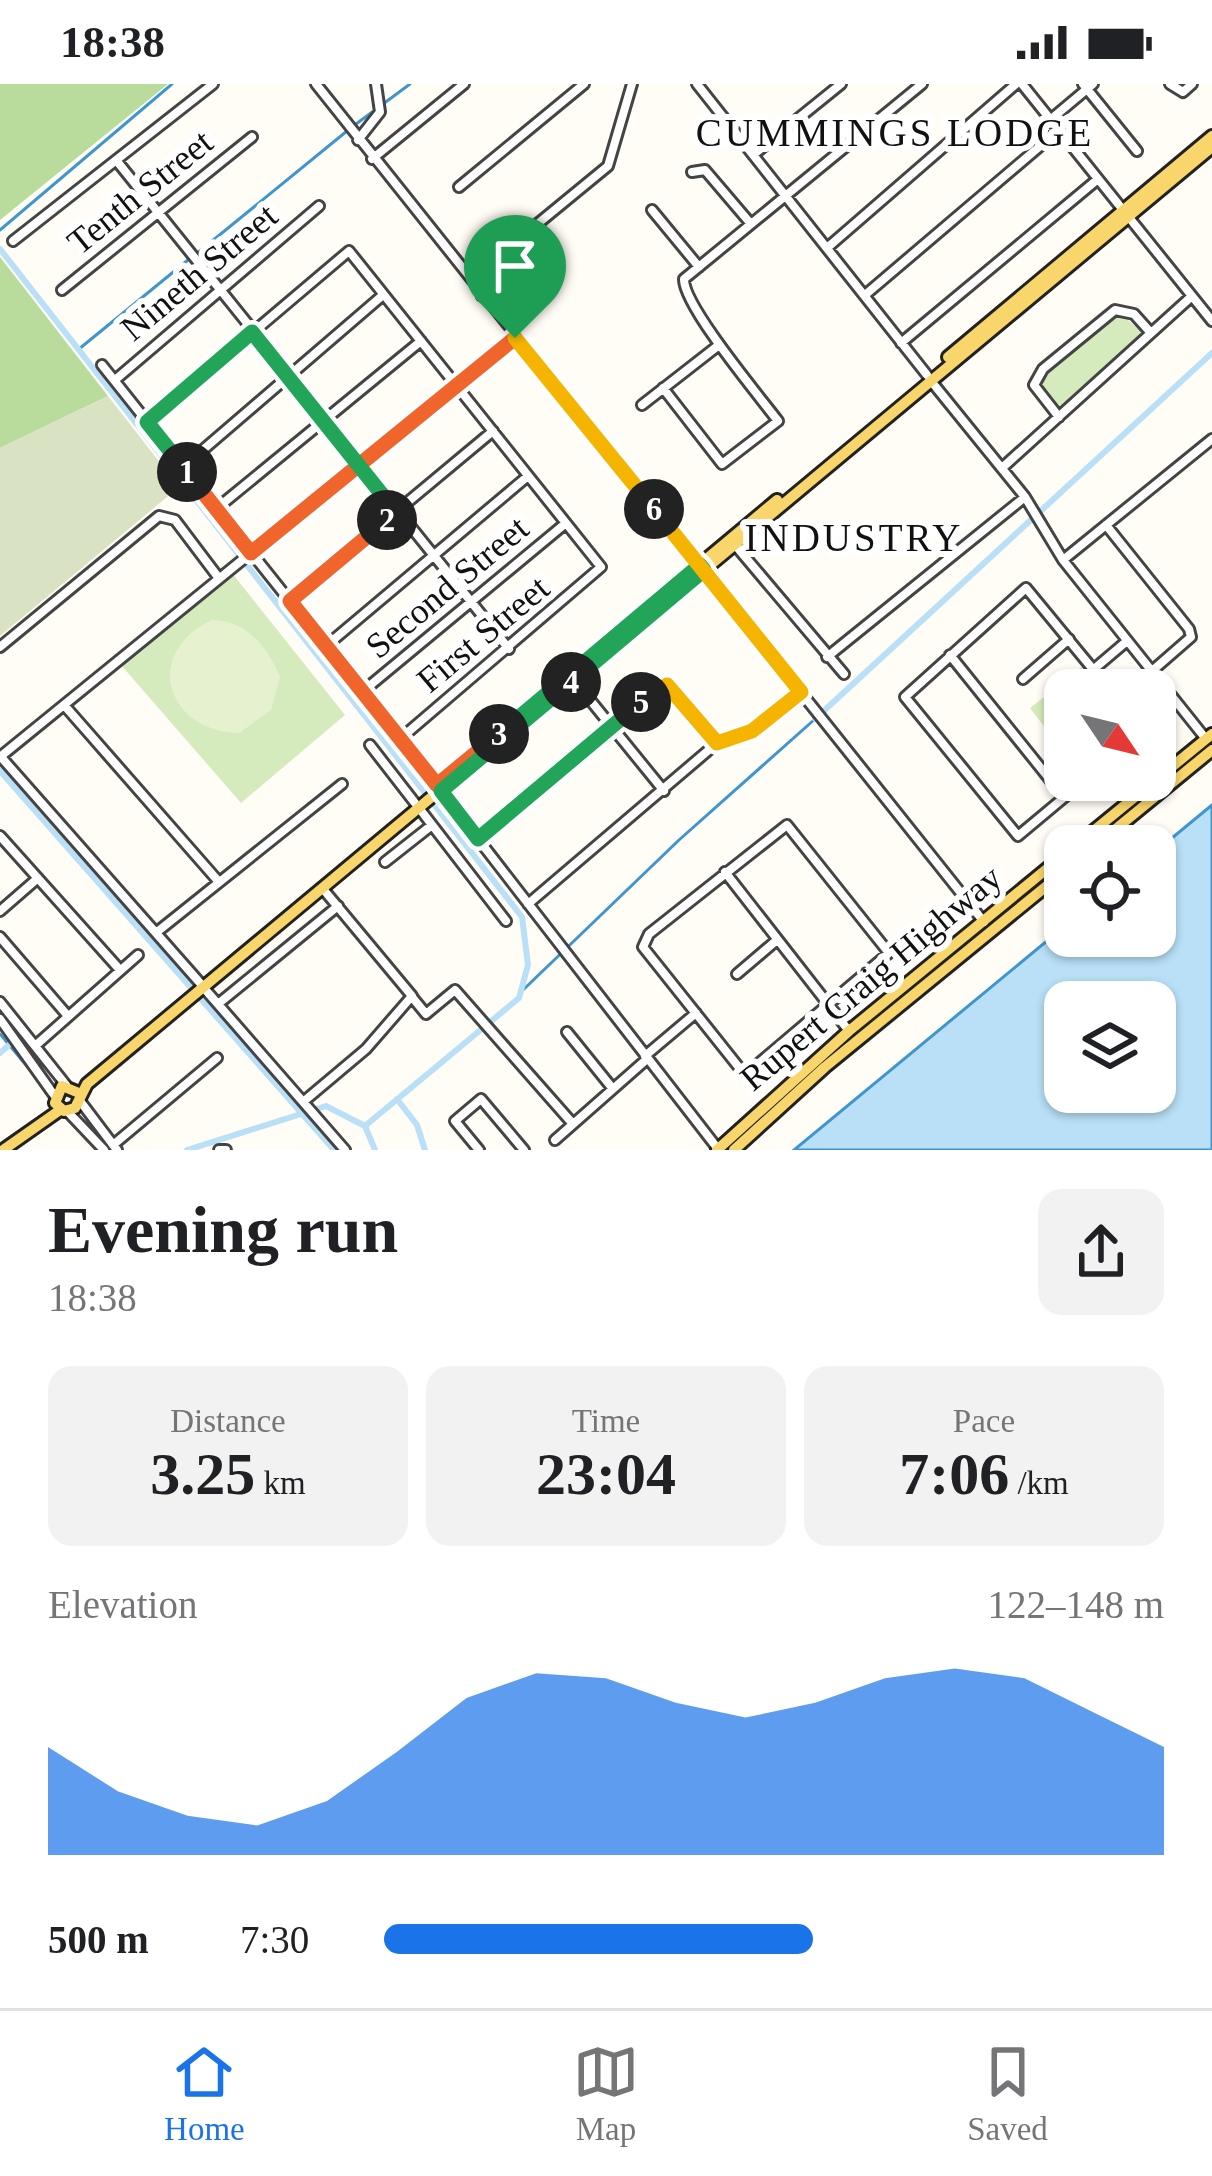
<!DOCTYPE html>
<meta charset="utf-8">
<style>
:root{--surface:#fff;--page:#f2f2f2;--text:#202124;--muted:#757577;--line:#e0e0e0;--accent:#1a73e8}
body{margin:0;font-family:"Times New Roman",serif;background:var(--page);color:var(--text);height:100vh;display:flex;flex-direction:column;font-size:45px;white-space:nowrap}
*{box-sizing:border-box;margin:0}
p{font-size:39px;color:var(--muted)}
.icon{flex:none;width:66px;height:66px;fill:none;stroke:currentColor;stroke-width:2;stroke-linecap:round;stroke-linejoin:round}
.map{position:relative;height:1066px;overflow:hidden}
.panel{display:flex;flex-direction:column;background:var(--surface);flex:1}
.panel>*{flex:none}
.needle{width:78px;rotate:125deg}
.tools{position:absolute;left:1044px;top:585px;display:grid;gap:24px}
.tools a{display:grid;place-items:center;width:132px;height:132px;border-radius:24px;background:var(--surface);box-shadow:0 3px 9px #0004;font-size:60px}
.pin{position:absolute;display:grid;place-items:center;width:102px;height:102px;color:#fff;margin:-123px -51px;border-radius:50% 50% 50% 0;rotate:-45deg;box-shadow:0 0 12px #0007}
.pin .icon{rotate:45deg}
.km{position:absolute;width:60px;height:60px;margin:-30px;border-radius:50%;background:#222;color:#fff;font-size:33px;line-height:60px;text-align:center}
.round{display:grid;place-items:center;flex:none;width:126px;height:126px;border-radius:24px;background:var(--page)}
.head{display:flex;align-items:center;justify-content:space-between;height:204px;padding:0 48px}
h1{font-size:66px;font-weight:800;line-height:90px}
.metrics{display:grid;grid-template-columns:repeat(3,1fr);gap:18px;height:204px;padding:12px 48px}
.metrics div{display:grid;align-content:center;border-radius:24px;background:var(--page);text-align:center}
.metrics b{font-size:60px;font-weight:800}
.metrics small{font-size:33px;font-weight:400}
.metrics p{font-size:33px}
.chart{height:336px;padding:24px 48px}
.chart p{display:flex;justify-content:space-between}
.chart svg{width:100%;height:216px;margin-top:12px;fill:var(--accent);opacity:.7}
ul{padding:0 48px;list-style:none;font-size:39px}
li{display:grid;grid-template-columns:192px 144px 1fr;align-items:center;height:90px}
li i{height:30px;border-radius:15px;background:var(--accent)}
.status{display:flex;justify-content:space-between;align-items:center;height:84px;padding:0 60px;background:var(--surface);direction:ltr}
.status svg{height:33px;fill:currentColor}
.menu{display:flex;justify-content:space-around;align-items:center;height:168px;border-top:3px solid var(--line);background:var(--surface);font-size:33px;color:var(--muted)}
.menu a{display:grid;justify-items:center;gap:6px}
.menu .active{color:var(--accent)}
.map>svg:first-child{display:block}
.green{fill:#d5ebbd}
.forest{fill:#b9dc9c}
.cemetery{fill:#d9e3c4}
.pitch{fill:#e6f2cf}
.water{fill:#b9e0f7;stroke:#3f96cf;stroke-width:3;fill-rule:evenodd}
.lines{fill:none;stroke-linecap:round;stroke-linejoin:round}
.stream{stroke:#3f96cf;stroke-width:3}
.canal{stroke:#b9e0f7;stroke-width:6}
.minor-casing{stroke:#444;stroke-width:14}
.major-casing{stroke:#222;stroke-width:16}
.minor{stroke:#fff;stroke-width:8}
.major{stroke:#f9d66b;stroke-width:10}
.split-1-casing{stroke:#fff;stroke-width:24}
.split-2-casing{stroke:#fff;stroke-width:24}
.split-3-casing{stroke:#fff;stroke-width:24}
.split-4-casing{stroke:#fff;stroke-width:24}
.split-5-casing{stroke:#fff;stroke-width:24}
.split-6-casing{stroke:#fff;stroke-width:24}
.split-7-casing{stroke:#fff;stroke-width:24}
.split-1{stroke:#f0652b;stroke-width:15}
.split-2{stroke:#22a559;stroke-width:15}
.split-3{stroke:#f0652b;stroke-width:15}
.split-4{stroke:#22a559;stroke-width:15}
.split-5{stroke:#22a559;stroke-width:15}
.split-6{stroke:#f5b400;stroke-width:15}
.split-7{stroke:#f5b400;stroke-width:15}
.labels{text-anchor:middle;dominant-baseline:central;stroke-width:12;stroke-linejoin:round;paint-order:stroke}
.street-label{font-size:36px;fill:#111;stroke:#fff}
.neighbourhood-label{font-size:39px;letter-spacing:3px;fill:#111;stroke:#fff}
</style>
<div class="status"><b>18:38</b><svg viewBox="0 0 49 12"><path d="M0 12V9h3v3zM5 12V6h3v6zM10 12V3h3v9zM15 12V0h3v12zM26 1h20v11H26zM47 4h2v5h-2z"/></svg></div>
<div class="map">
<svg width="1212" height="1066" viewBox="0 0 1212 1066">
<rect width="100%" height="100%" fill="#fffdf5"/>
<!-- green -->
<path class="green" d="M1121,230L1143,249L1060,325L1039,303V295Z
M232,489L345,631L241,719L121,581Z
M1083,582L1101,606H1065V670L1030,624Z"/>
<!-- forest -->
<path class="forest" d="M0,0H168L0,136Z
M0,173L108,312L0,364Z"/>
<!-- cemetery -->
<path class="cemetery" d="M108,312L179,403L0,552V364Z"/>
<!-- pitch -->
<path class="pitch" d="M212,536C247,537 267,562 280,593L271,626L239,649C167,648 141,569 212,536Z"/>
<!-- water -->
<path class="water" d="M1212,721V1066H794L1065,842V852H1155V768ZM1065,918H1155V1008H1065Z"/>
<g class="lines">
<!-- stream -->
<path class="stream" d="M352,43L410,0
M0,146L172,0
M195,171L347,47
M79,265L188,176
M524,905L679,756L815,635
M0,950L41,999"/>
<!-- canal -->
<path class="canal" d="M0,165L522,833L528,881L519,914L365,1042
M815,635L1212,269
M0,687L334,1066
M0,969L9,961
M397,1015L417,1041L425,1066
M187,1066L326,1022L365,1042L375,1066"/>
<defs>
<path id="minor" d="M316,0L984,838
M697,0L927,291
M1022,0L1212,237
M1083,0L1137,67
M1170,0L1183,8L1192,0
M1050,36L1093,0
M358,56L380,28L376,0
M753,71L841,0
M372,75L464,0
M116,76L509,565
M692,88L705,86L751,140
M459,103L584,0
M652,126L699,183
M13,157L213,0
M827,164L1016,0
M62,206L252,53
M865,211L1059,46
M482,212L509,187L513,167L524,151L608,82L632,0
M901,259L1098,95
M102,281L437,702
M115,296L319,122
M931,297L1025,413L1063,476L1206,655
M663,304L722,380L778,337C759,312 683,221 684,195L922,0
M642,321L719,261
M1059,333L1034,301L1043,285L1115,226L1134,230L1151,249
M147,338L349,167L601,483L400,655
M183,383L383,211
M1002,384L1192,212
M216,425L421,257
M1106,441L1189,545L1191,553L1152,587
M735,461L844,590
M1063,476L1212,355
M289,517L493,347
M326,562L528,392
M0,563L159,432L175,436L218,493
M950,571L1064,713
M827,573L1025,413
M1094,585L1127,557
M573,595L664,707
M1023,595L1069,555
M362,608L566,439
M64,621L219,798
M370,661L415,719
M0,673L515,254
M1,673L200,899
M1085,696L1018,752L905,613L1026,504L1110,606
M441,707L718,1065
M419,724L506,837
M787,741L889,869L745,991L643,863L649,850Z
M0,752L120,886
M477,755L663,600L717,658
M385,778L432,741
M725,788L849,947
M528,820L717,659L752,647L801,608
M0,827L38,794
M157,848L342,700
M0,853L68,932
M737,890L777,856
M203,903L345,1066
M412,913L426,930L455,906L573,1040
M0,918L66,1001
M218,920L338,822
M0,935L54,1011
M567,948L613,1005
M35,962L138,871
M645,972L696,929
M80,1017L117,1066
M303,1018L366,965L412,912L323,805
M68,1028L104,1066
M555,1056L647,975
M113,1061L217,974
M219,1066H226
M479,1066L455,1037L481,1015L524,1066"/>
<path id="major" d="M948,273L1212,52
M704,477L777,416
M1075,762L1212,650
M1095,762L1212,666
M79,1009L62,1002L55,1019L64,1027L75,1024L87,1000L1212,63
M3,1066L60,1026
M717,1066L849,947L1065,770
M734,1066L825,983L1065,787"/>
</defs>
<!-- minor casing -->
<use href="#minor" class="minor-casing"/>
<!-- major casing -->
<use href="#major" class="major-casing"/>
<!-- minor -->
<use href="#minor" class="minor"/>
<!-- major -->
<use href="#major" class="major"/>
</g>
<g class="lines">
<defs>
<path id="split-1" d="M187,388L251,469L515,254"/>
<path id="split-2" d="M187,388L147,338L252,248L396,428L387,436"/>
<path id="split-3" d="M387,436L290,517L437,701L499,650"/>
<path id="split-4" d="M499,650L700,481L704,486L571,598"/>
<path id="split-5" d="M571,598L441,707L478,755L641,618"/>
<path id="split-6" d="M641,618L667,601L717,659L752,647L801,608L654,425"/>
<path id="split-7" d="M515,254L654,425"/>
</defs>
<!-- split-1 casing -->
<use href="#split-1" class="split-1-casing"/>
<!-- split-2 casing -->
<use href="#split-2" class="split-2-casing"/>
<!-- split-3 casing -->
<use href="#split-3" class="split-3-casing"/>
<!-- split-4 casing -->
<use href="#split-4" class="split-4-casing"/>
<!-- split-5 casing -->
<use href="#split-5" class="split-5-casing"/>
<!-- split-6 casing -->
<use href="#split-6" class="split-6-casing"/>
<!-- split-7 casing -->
<use href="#split-7" class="split-7-casing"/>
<!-- split-1 -->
<use href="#split-1" class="split-1"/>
<!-- split-2 -->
<use href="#split-2" class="split-2"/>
<!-- split-3 -->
<use href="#split-3" class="split-3"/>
<!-- split-4 -->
<use href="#split-4" class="split-4"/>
<!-- split-5 -->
<use href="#split-5" class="split-5"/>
<!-- split-6 -->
<use href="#split-6" class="split-6"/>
<!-- split-7 -->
<use href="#split-7" class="split-7"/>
</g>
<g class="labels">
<!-- street labels -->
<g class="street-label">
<text transform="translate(140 108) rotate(-39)">Tenth Street</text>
<text transform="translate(199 188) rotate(-40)">Nineth Street</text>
<text transform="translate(447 503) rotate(-40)">Second Street</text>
<text transform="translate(483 550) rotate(-40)">First Street</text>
<text transform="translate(871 894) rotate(-40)">Rupert Craig Highway</text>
</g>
<!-- neighbourhood labels -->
<g class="neighbourhood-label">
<text x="895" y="48">CUMMINGS LODGE</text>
<text x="854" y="453">INDUSTRY</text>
</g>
</g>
</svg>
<div class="tools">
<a><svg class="needle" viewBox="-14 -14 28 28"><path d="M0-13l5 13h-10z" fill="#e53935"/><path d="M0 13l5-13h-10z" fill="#757577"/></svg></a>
<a><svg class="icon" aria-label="locate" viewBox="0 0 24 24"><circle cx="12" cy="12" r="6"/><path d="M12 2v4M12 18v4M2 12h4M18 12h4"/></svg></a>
<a><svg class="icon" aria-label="layers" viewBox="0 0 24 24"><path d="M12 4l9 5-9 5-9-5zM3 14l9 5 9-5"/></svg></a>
</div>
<div class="pin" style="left:515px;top:254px;background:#1e9e55"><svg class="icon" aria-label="arrive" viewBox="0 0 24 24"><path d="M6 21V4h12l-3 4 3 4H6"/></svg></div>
<b class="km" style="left:187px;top:388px">1</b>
<b class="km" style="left:387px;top:436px">2</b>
<b class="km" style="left:499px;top:650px">3</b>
<b class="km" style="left:571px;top:598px">4</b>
<b class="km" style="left:641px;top:618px">5</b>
<b class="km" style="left:654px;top:425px">6</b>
</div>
<section class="panel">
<div class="head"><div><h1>Evening run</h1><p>18:38</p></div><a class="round"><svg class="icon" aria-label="share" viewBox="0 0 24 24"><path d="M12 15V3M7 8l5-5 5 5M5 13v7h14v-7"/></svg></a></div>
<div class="metrics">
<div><p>Distance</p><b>3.25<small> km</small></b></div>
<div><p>Time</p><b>23:04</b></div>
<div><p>Pace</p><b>7:06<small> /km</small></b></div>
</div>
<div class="chart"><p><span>Elevation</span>122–148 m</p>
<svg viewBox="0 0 160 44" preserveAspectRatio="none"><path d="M0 44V22L10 31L20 36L30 38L40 33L50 23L60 12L70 7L80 8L90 13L100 16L110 13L120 8L130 6L140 8L150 15L160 22V44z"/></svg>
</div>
<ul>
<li><b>500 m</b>7:30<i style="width:55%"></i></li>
</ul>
</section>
<nav class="menu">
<a class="active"><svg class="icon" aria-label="home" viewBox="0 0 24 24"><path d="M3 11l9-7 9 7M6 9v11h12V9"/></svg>Home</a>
<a><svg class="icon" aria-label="map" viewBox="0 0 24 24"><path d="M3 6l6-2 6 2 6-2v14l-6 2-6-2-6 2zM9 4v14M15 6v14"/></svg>Map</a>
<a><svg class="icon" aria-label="saved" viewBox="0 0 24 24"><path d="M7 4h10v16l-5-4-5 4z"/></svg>Saved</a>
</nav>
